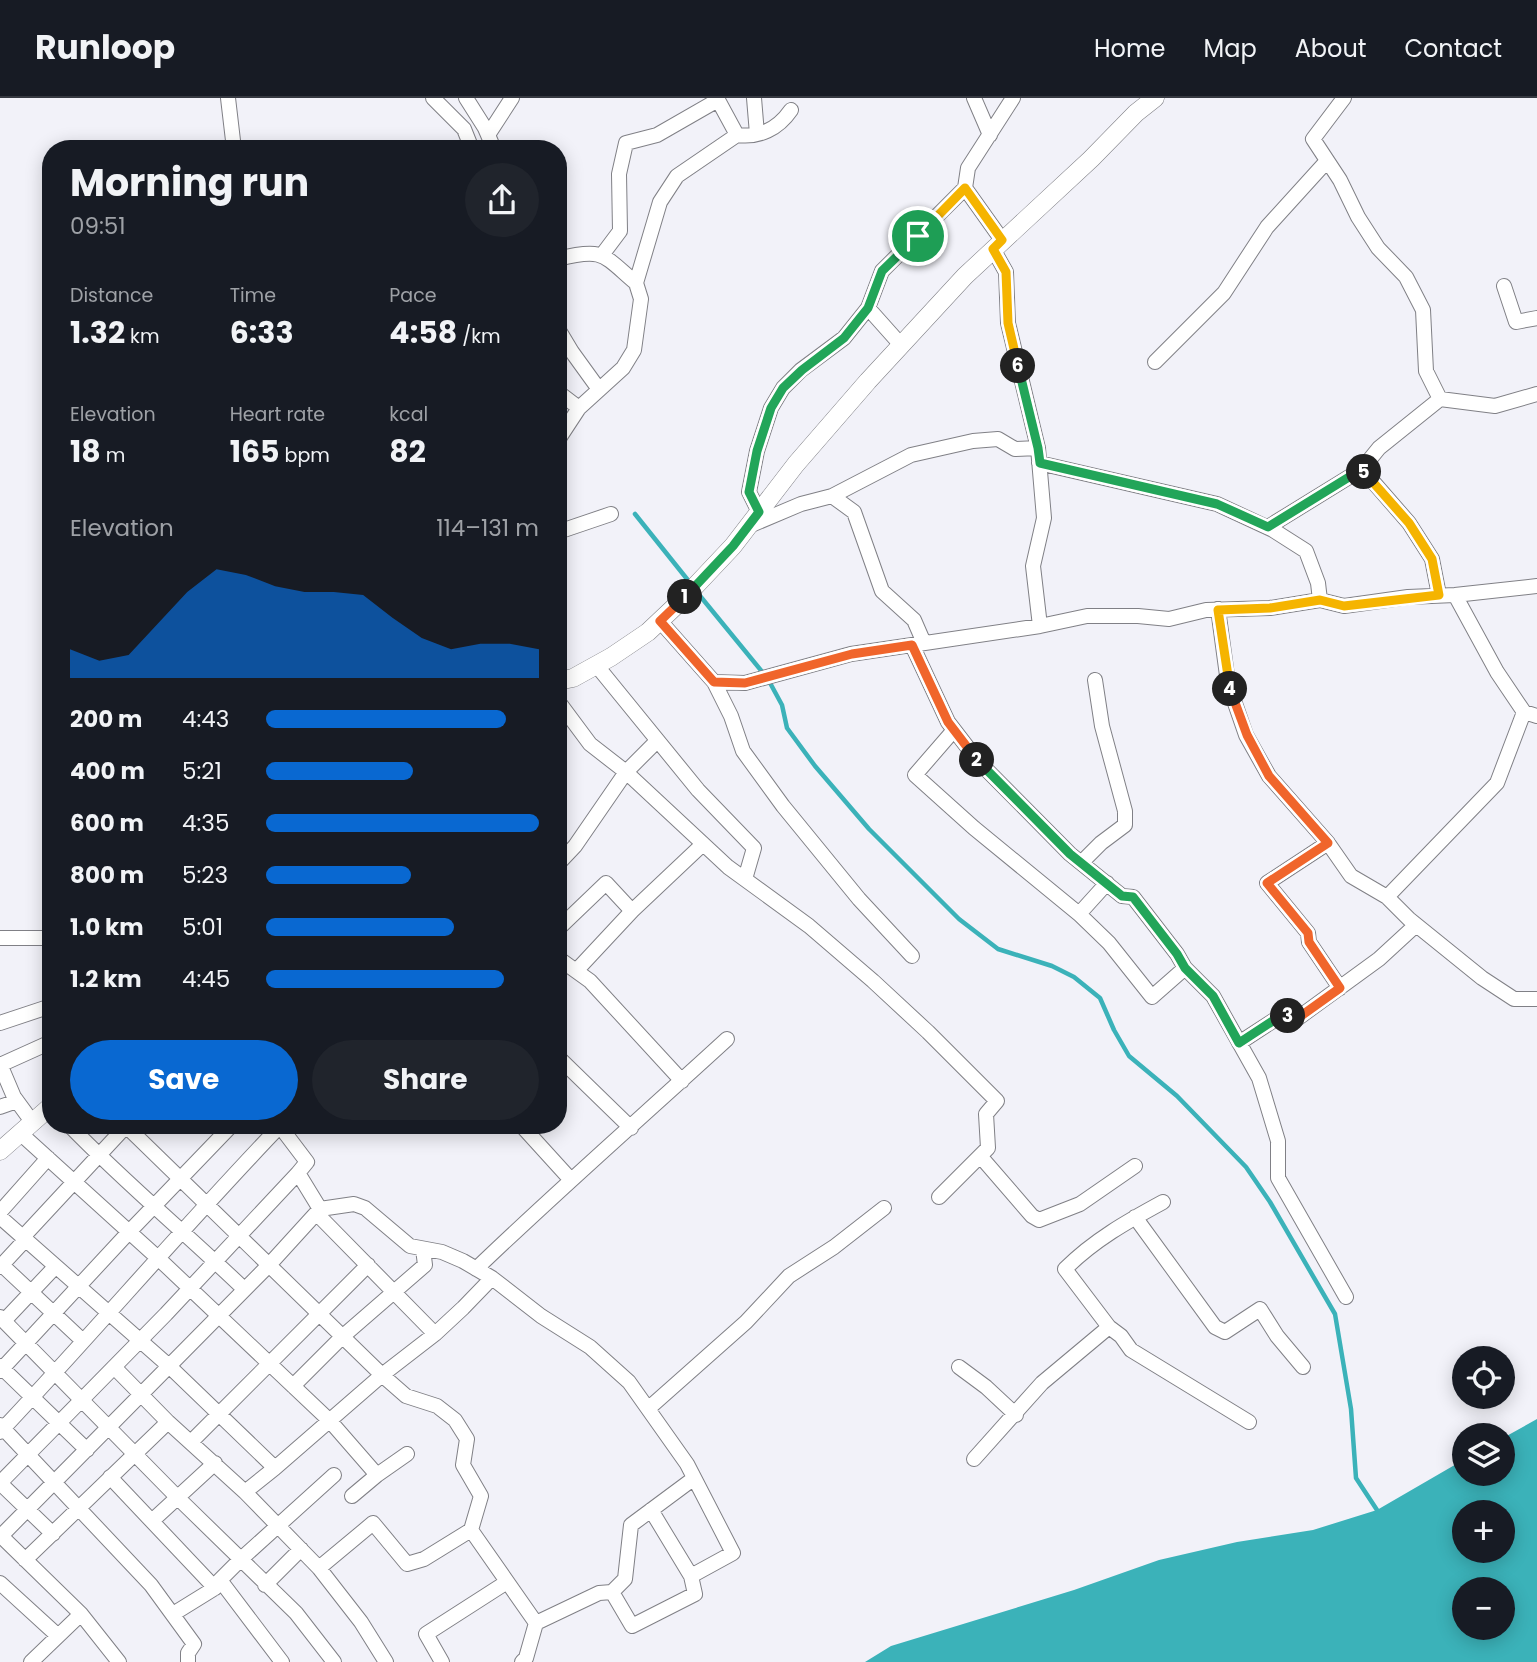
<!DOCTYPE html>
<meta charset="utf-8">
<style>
:root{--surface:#171b24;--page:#20242c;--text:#f1f3f6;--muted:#9ea1a6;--line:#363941;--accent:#0968d1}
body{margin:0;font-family:Poppins,sans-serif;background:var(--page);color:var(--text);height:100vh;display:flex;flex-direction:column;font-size:26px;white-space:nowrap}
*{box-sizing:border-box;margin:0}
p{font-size:23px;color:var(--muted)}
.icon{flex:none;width:38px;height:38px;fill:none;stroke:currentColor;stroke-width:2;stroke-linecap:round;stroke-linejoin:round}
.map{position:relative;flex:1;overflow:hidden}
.sheet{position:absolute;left:42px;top:42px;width:525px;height:994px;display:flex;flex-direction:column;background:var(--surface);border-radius:28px;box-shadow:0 4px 18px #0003}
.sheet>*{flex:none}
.tools{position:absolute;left:1452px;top:1248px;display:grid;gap:14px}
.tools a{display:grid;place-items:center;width:63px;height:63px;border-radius:50%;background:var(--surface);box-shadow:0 4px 18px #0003;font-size:35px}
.pin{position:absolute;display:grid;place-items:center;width:60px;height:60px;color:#fff;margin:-30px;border:4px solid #fff;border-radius:50%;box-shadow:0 2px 7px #0007}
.km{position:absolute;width:35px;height:35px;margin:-18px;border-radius:50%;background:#222;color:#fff;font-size:19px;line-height:35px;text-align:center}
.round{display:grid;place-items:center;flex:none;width:74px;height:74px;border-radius:37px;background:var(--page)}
.overview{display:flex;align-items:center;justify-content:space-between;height:119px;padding:0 28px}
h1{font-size:38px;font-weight:700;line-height:52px}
.figures{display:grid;grid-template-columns:repeat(3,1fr);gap:10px;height:119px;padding:7px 28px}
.figures div{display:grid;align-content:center}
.figures b{font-size:30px;font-weight:700}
.figures small{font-size:19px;font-weight:400}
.figures p{font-size:19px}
.chart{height:196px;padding:14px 28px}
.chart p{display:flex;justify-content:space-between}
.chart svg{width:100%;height:126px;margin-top:7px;fill:var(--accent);opacity:.7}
.primary-button{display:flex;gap:14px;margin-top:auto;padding:14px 28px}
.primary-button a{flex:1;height:80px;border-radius:42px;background:var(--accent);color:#fff;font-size:28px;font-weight:700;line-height:80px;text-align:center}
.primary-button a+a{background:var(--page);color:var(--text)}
ul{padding:0 28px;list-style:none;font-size:23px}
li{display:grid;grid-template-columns:112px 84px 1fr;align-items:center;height:52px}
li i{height:18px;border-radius:9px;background:var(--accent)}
header{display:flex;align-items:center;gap:42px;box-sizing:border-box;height:98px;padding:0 35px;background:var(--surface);border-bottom:2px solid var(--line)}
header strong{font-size:33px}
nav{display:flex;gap:38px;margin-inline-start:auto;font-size:24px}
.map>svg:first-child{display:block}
.water{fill:#3bb2b9;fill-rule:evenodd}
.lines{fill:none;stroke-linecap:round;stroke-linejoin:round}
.stream{stroke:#3bb2b9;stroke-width:4.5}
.minor-casing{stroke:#808086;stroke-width:16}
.tertiary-casing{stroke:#808086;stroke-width:19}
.minor{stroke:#fff;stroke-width:14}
.tertiary{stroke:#fff;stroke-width:18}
.split-1-casing{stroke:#fff;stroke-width:14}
.split-2-casing{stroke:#fff;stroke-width:14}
.split-3-casing{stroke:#fff;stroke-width:14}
.split-4-casing{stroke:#fff;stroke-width:14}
.split-5-casing{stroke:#fff;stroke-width:14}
.split-6-casing{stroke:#fff;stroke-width:14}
.split-7-casing{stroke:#fff;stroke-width:14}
.split-1{stroke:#22a559;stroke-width:9}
.split-2{stroke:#f0652b;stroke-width:9}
.split-3{stroke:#22a559;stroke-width:9}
.split-4{stroke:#f0652b;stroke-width:9}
.split-5{stroke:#f5b400;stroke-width:9}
.split-6{stroke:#22a559;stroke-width:9}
.split-7{stroke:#f5b400;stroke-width:9}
</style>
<header>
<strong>Runloop</strong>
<nav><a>Home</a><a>Map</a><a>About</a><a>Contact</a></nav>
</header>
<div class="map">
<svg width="1537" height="1564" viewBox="0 0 1537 1564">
<rect width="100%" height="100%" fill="#f2f2f9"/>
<!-- water -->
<path class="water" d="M1537,1321V1564H865L891,1548L1074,1492L1159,1462L1237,1444L1313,1432L1377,1412L1465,1361V1376H1503V1340ZM1465,1414H1503V1452H1465ZM1465,1491H1503V1530H1465Z"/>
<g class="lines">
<!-- stream -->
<path class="stream" d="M635,416L691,486
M696,493L764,576
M769,583L782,607L787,630L815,668L869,731L959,821L998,851L1052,868L1074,879L1100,900L1114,932L1129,958L1177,998L1246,1069L1270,1104L1335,1216L1351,1311L1356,1380L1377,1412"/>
<defs>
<path id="minor" d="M228,0L234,51
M433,0L464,31L472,51
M466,0L485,30L494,51
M754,0L757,36
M974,0L990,37
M1344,0L1313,41L1340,82L1358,119L1378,150L1406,179L1423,212L1426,273L1440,301
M488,37L512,0
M1002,142L965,90L968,70L1013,0
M993,151L1006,174L1008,225L1038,350L1044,420L1033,468L1040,528
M602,157L620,133L619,76L626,45L657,37L718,2L737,37
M558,161C604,149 603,157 636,185
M1504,188L1516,224L1537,220
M868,210L901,247
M560,234L572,254L598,290
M1155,264L1224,195L1267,129L1326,64
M558,294L579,310
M558,342L579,310L623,270L634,252L641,201L636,185L660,104L677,78L737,37C759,40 778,31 791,12
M1039,365L1217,406L1273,432L1306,453L1318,485L1320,502
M1362,371L1409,425L1432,461L1439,497
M832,398L911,357L973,343L998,341L1015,351L1038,350
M759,414L749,394L757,353L771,310L783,290L801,272L844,240L868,210L882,173L965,90
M749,428L801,406L832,398L854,414L882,493L914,522L924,545
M1268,429L1362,371L1379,350L1440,301L1495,308L1537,296
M558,434L611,416
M1455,497L1497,574L1524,614L1537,618
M1218,511L1228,585L1246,637L1269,678L1328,745L1351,778L1387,799L1409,821L1482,880L1514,901H1537
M660,523L714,584L731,618L743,653L783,708L859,801L912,858
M912,547L948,624L978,663L1070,756L1122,798L1133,799L1177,856L1185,870L1213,898L1259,980L1278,1043V1080L1346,1199
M597,568L698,692L754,750L745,781
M714,584L745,585L851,556L1040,528L1087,518H1138L1169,521L1206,512L1270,510L1320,502L1344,508L1408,499L1455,497L1537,488
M558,603L590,646L626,674L728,769L809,828L873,883L928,934L997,1003L986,1016L988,1050L939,1099
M954,632L915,677L974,730L1079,816L1109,845L1152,899L1185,870
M1328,745L1267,785L1308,835L1309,844L1340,890
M1081,765L1101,745L1125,727V713L1102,628L1095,582
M558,766L575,748L626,674L657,643
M1387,799L1497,685L1524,614
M1079,816L1107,785
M558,831L606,785L632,813
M0,840H51
M558,860L590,883L682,983
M576,873L632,813L703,746
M0,925L51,908
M1239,945L1285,915L1294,923L1379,861L1416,827
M558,959L631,1030
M0,966L14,999L33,1025
M0,967L51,944
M0,1009L17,1003
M69,1027C125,1085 187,1136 244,1191
M125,1027L382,1277L406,1298L437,1308L455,1322L467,1341L463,1367L481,1398L471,1432L424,1461L407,1466L373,1425L319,1470
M279,1027L307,1064L298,1075L320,1111L322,1121L435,1236
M521,1027L571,1082
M20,1035L159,1161L330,1323L377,1377
M981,1059L1032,1118L1039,1122L1080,1106L1135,1068
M1163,1104C1128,1123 1094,1142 1065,1171L1109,1229L1121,1238L1131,1252L1249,1324
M0,1114L48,1060
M0,1119L169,1268L275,1370L245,1394L319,1470L361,1524L386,1564
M1135,1119L1215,1229L1225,1234L1260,1211L1277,1238L1303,1269
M22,1140L127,1027
M2,1167L83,1243
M0,1169L25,1142
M476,1171C558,1092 643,1018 727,941
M0,1219L178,1400L296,1515L334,1564
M4,1223L55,1169
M0,1268L87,1352
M114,1269L168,1324L245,1394
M959,1269L986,1289L1016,1317
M0,1273L129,1134L232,1027
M293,1288L342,1239L425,1167L423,1151
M649,1310L746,1224L789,1178L834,1149L884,1110
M0,1327L151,1487L194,1546L188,1555V1564
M0,1334C95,1233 184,1128 280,1028
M191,1344L368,1167
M974,1361L1042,1285L1109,1229
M275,1370L382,1277L435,1236L463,1210L492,1180
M110,1379L215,1490L173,1516
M0,1385L166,1216L298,1075
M0,1385L53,1436
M352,1398L377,1377L407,1356
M153,1422L215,1365
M471,1432L536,1525
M0,1437L81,1516L119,1564
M0,1439L269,1167L320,1111L354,1106L365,1110L410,1148L442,1154L463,1163L492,1180L541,1218L590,1249L629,1284L687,1366L733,1455L691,1478L651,1412
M25,1462L168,1324
M220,1482L282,1564
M0,1485L57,1537
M265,1487L301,1451
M215,1490L220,1482L240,1462L334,1377
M612,1494L625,1481L631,1427L693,1381
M536,1525L599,1495L612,1494L632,1528L695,1496L691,1478
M31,1564L81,1516
M442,1564L426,1536L507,1484
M522,1564L526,1560L536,1525"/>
<path id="tertiary" d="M558,583L573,580L611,559L648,534L684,500L733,448L796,366L868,283L965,178L1091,61L1136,15L1155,0
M0,1053L51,1008"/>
</defs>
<!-- minor casing -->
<use href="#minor" class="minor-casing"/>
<!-- tertiary casing -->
<use href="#tertiary" class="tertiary-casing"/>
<!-- minor -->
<use href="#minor" class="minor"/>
<!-- tertiary -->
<use href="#tertiary" class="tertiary"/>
</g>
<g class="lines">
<defs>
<path id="split-1" d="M685,499L733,448L759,414L749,394L757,353L771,310L783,290L802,272L844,240L868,210L882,173L918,138"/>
<path id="split-2" d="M685,499L660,523L714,584L745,585L852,556L912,547L948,624L977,662"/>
<path id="split-3" d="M977,662L1070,756L1122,798L1133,799L1177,856L1185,870L1213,898L1239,945L1285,915L1288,918"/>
<path id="split-4" d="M1230,591L1247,637L1269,678L1328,745L1267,785L1308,835L1309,844L1340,890L1294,923L1288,918"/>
<path id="split-5" d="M1230,591L1218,512L1270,510L1320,502L1344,508L1439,497L1432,461L1409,425L1364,374"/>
<path id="split-6" d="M1018,268L1038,350L1040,365L1217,406L1268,429L1362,371L1364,374"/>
<path id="split-7" d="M918,138L965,90L1002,142L993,151L1006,174L1008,225L1018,268"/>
</defs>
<!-- split-1 casing -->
<use href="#split-1" class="split-1-casing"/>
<!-- split-2 casing -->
<use href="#split-2" class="split-2-casing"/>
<!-- split-3 casing -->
<use href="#split-3" class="split-3-casing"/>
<!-- split-4 casing -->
<use href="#split-4" class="split-4-casing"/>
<!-- split-5 casing -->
<use href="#split-5" class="split-5-casing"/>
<!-- split-6 casing -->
<use href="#split-6" class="split-6-casing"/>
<!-- split-7 casing -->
<use href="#split-7" class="split-7-casing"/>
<!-- split-1 -->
<use href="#split-1" class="split-1"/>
<!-- split-2 -->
<use href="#split-2" class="split-2"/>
<!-- split-3 -->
<use href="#split-3" class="split-3"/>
<!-- split-4 -->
<use href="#split-4" class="split-4"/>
<!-- split-5 -->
<use href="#split-5" class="split-5"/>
<!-- split-6 -->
<use href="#split-6" class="split-6"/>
<!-- split-7 -->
<use href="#split-7" class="split-7"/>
</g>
</svg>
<div class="tools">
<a><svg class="icon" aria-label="locate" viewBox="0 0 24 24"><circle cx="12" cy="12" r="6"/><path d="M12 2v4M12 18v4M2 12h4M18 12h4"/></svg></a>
<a><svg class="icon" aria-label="layers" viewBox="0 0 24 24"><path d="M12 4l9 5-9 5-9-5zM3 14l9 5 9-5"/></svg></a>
<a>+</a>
<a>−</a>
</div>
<div class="pin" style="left:918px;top:138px;background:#1e9e55"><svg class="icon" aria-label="arrive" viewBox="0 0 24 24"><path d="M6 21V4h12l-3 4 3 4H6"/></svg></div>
<b class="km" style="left:685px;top:499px">1</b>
<b class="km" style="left:977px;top:662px">2</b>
<b class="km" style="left:1288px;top:918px">3</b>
<b class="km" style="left:1230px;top:591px">4</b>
<b class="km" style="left:1364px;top:374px">5</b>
<b class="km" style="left:1018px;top:268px">6</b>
<section class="sheet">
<div class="overview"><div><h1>Morning run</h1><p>09:51</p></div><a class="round"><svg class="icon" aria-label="share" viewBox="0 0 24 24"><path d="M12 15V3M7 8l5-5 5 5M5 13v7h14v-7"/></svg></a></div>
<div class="figures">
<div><p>Distance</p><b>1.32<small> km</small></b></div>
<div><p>Time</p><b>6:33</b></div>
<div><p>Pace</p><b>4:58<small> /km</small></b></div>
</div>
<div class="figures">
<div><p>Elevation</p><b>18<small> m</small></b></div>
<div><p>Heart rate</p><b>165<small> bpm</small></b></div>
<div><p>kcal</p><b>82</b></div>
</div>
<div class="chart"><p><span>Elevation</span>114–131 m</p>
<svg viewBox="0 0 160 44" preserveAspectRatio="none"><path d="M0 44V34L10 38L20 36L30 25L40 14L50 6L60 8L70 12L80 14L90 14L100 15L110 23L120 30L130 34L140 32L150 32L160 34V44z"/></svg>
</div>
<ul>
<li><b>200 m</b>4:43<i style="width:88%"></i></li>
<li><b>400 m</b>5:21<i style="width:54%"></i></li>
<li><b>600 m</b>4:35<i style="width:100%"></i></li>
<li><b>800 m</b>5:23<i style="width:53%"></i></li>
<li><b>1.0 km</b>5:01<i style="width:69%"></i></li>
<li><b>1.2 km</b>4:45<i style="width:87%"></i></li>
</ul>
<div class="primary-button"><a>Save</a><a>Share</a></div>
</section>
</div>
